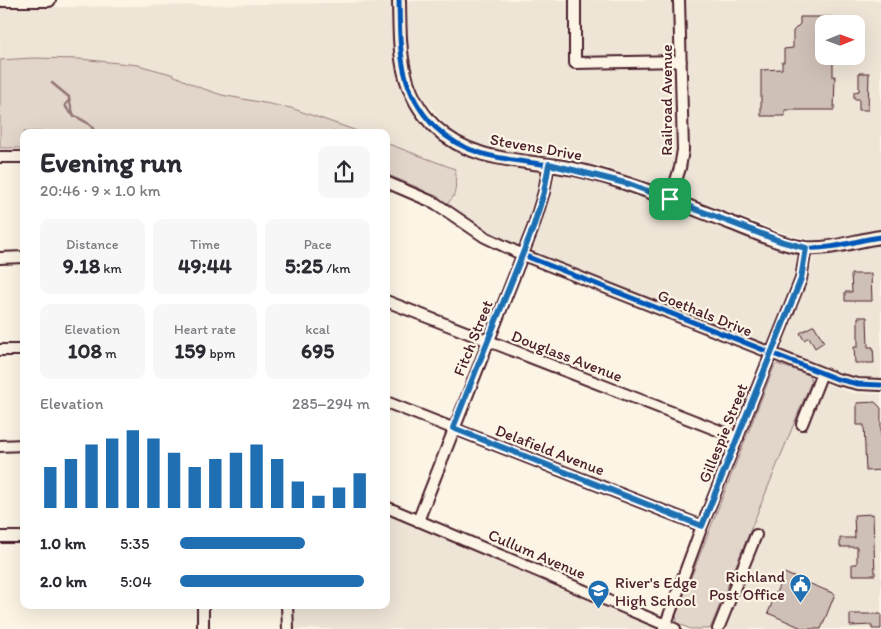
<!DOCTYPE html>
<meta charset="utf-8">
<style>
:root{--surface:#fff;--page:#f7f7f7;--text:#2b2b33;--muted:#7c7c81;--accent:#1f6fb2}
body{margin:0;font-family:Itim,sans-serif;background:var(--page);color:var(--text);height:100vh;display:flex;flex-direction:column;font-size:19px;white-space:nowrap}
*{box-sizing:border-box;margin:0}
p{font-size:16px;color:var(--muted)}
.icon{flex:none;width:28px;height:28px;fill:none;stroke:currentColor;stroke-width:2;stroke-linecap:round;stroke-linejoin:round}
.map{position:relative;flex:1;overflow:hidden}
.side{position:absolute;left:20px;top:129px;width:370px;height:480px;display:flex;flex-direction:column;background:var(--surface);border-radius:10px;box-shadow:0 5px 20px #0002}
.side>*{flex:none}
.needle{width:32px;rotate:89deg}
.tools{position:absolute;left:815px;top:15px;display:grid;gap:10px}
.tools a{display:grid;place-items:center;width:50px;height:50px;border-radius:10px;background:var(--surface);box-shadow:0 5px 20px #0002;font-size:25px}
.pin{position:absolute;display:grid;place-items:center;width:42px;height:42px;color:#fff;margin:-21px;border-radius:10px;box-shadow:0 2px 8px #0006}
.round{display:grid;place-items:center;flex:none;width:52px;height:52px;border-radius:10px;background:var(--page)}
.headline{display:flex;align-items:center;justify-content:space-between;height:85px;padding:0 20px}
h1{font-size:28px;font-weight:700;line-height:38px}
.stats{display:grid;grid-template-columns:repeat(3,1fr);gap:8px;height:85px;padding:5px 20px}
.stats div{display:grid;align-content:center;border-radius:10px;background:var(--page);text-align:center}
.stats b{font-size:21px;font-weight:700}
.stats small{font-size:14px;font-weight:400}
.stats p{font-size:14px}
.chart{height:140px;padding:10px 20px}
.chart p{display:flex;justify-content:space-between}
.chart svg{width:100%;height:90px;margin-top:5px;stroke:var(--accent);stroke-width:6}
ul{padding:0 20px;list-style:none;font-size:16px}
li{display:grid;grid-template-columns:80px 60px 1fr;align-items:center;height:38px}
li i{height:12px;border-radius:6px;background:var(--accent)}
.map>svg:first-child{display:block}
.built{fill:#eee5d7;fill-rule:evenodd}
.green{fill:#e2d5ca;stroke:#967a7a}
.lines{fill:none;stroke-linecap:round;stroke-linejoin:round}
.stream{stroke:#917474;stroke-width:2.5}
.building{fill:#cfc0b7;stroke:#4a1f2b}
.minor-casing{stroke:#4a1f2b;stroke-width:14}
.major-casing{stroke:#4a1f2b;stroke-width:16}
.minor{stroke:#fcf5e5;stroke-width:10}
.major{stroke:#fcf5e5;stroke-width:12}
.cycleway-casing{stroke:#fcf5e5;stroke-width:8}
.cycleway{stroke:#0057b8;stroke-width:5}
.route-casing{stroke:#fff;stroke-width:10}
.route{stroke:#1f6fb2;stroke-width:6}
.labels{text-anchor:middle;dominant-baseline:central;stroke-width:4.5;stroke-linejoin:round;paint-order:stroke}
.street-label{font-size:16px;fill:#4a1f2b;stroke:#fcf5e5}
.poi-label{font-size:16px;fill:#4a1f2b;stroke:#fcf5e5;text-anchor:end}
</style>
<div class="map">
<svg width="881" height="629" viewBox="0 0 881 629">
<rect width="100%" height="100%" fill="#fcf5e5"/>
<filter id="ink" filterUnits="userSpaceOnUse"><feTurbulence type="fractalNoise" baseFrequency=".02" numOctaves="2"/><feDisplacementMap in="SourceGraphic" scale="10" xChannelSelector="R" yChannelSelector="G"/><feConvolveMatrix kernelMatrix="1 2 1 2 8 2 1 2 1" color-interpolation-filters="sRGB"/></filter>
<g filter="url(#ink)">
<!-- built -->
<path class="built" d="M488,0H881V229L831,239L816,240L793,236L602,166L548,156L498,150L473,142L452,131L437,115L422,95L412,72L408,51V1ZM824,24H856V56H824Z
M393,2V49L400,81L411,107L427,128L448,146L469,157L494,165L543,170L541,182L519,246L478,226L446,204L452,200L455,169L386,143V132H360L291,108L222,95L198,87L171,74L80,59L33,58L0,60V8Z
M556,172L632,192L772,245L801,253L797,273L768,345L532,252L547,207Z
M881,244V378H866L843,373L780,349L805,286L815,254L836,253Z
M824,383L852,393L881,394V629H723L762,537L750,532L794,421L808,426Z
M386,511L650,624L658,629H293L292,605H386Z"/>
<!-- green -->
<path class="green" d="M33,58L80,59L138,65L171,74L198,87L222,95L291,108L360,132H24V148H0V60Z
M386,143L455,169C455,182 459,196 446,204L421,189L386,174Z
M777,364L807,374L810,377L811,382L710,629H690L677,623L676,615L774,367Z"/>
<g class="lines">
<!-- stream -->
<path class="stream" d="M52,83L69,97V101L65,105C71,120 88,117 95,132
M69,99L74,117"/>
</g>
<!-- building -->
<path class="building" d="M800,17H833V24H824V56H833V77L835,76L834,110H785V116H761V70L782,69V62H784V49L793,48V31L800,24Z
M859,73H869L868,110H859V99H854V92L859,91Z
M851,274H871L872,301H845V292H852Z
M858,317H867L868,347H873L874,363H855L854,347H858Z
M814,325L824,342L815,348L809,337L804,340L800,333Z
M875,402L881,408V470L866,471L864,425H857V403Z
M873,514L875,575H852V564H857V547H840V538H855L854,515Z
M784,573L835,594L821,629H804L768,613Z
M850,614H881V629H872V625L850,626Z"/>
<g class="lines">
<defs>
<path id="minor" d="M575,0V63L681,61
M0,157H24
M386,182L435,203L485,237L523,255L837,379L858,384L881,385
M670,199L680,168L683,150L679,0
M0,258L24,257
M386,301L738,438
M0,350H24
M386,402L702,526
M802,424L822,373
M0,446L24,445
M386,507L675,629
M418,521L533,228L544,192L549,164
M0,537H24
M203,605V629
M287,605L288,629
M664,629L702,526L801,279L806,248
M718,629L756,535"/>
<path id="major" d="M0,0H49
M399,0C400,48 398,90 435,127C473,164 526,159 574,169C628,181 679,203 731,223C755,232 781,245 806,248C832,250 856,240 881,237"/>
</defs>
<!-- minor casing -->
<use href="#minor" class="minor-casing"/>
<!-- major casing -->
<use href="#major" class="major-casing"/>
<!-- minor -->
<use href="#minor" class="minor"/>
<!-- major -->
<use href="#major" class="major"/>
<defs>
<path id="cycleway" d="M399,0C400,48 398,90 435,127C473,164 526,159 574,169C628,181 679,203 731,223C755,232 781,245 806,248C832,250 856,240 881,237
M523,255L837,379L858,384L881,385"/>
</defs>
<!-- cycleway casing -->
<use href="#cycleway" class="cycleway-casing"/>
<!-- cycleway -->
<use href="#cycleway" class="cycleway"/>
</g>
</g>
<g class="lines" filter="url(#ink)">
<defs>
<path id="route" d="M549,164L629,184L780,241L806,248L801,279L702,526L453,428L533,228L544,192Z"/>
</defs>
<!-- route casing -->
<use href="#route" class="route-casing"/>
<!-- route -->
<use href="#route" class="route"/>
</g>
<!-- icons -->
<defs>
<symbol id="civic-pin" viewBox="-11 -11 22 30"><path d="M0 17L-7.5 6A9.5 9.5 0 1 1 7.5 6Z" fill="#1f6fb2" stroke="#fcf5e5"/><path d="M-.6-6.5H3V-4.5H.6V-3L4-1V1h2V6H-6V1h2V-1L-.6-3ZM-1.2 2.5V6h2.4V2.5Z" fill="#fff"/></symbol>
<symbol id="school-pin" viewBox="-11 -11 22 30"><path d="M0 17L-7.5 6A9.5 9.5 0 1 1 7.5 6Z" fill="#1f6fb2" stroke="#fcf5e5"/><path d="M0-5L7-2L0 1L-7-2ZM-4 1L0 2.5L4 1V4Q0 6-4 4Z" fill="#fff"/></symbol>
</defs>
<g fill-rule="evenodd">
<use href="#civic-pin" x="788" y="572" width="25" height="34"/>
<use href="#school-pin" x="586" y="578" width="25" height="34"/>
</g>
<g class="labels">
<!-- street labels -->
<g class="street-label">
<text transform="translate(666 100) rotate(-90)">Railroad Avenue</text>
<text transform="translate(536 147) rotate(10)">Stevens Drive</text>
<text transform="translate(705 313) rotate(22)">Goethals Drive</text>
<text transform="translate(473 338) rotate(-68)">Fitch Street</text>
<text transform="translate(567 356) rotate(21)">Douglass Avenue</text>
<text transform="translate(723 433) rotate(-68)">Gillespie Street</text>
<text transform="translate(550 450) rotate(21)">Delafield Avenue</text>
<text transform="translate(537 554) rotate(23)">Cullum Avenue</text>
</g>
<!-- poi labels -->
<g class="poi-label">
<text x="785" y="576">Richland<tspan x="785" dy="18">Post Office</tspan></text>
<text x="615" y="582" text-anchor="start">River's Edge<tspan x="615" dy="18">High School</tspan></text>
</g>
</g>
</svg>
<div class="tools">
<a><svg class="needle" viewBox="-14 -14 28 28"><path d="M0-13l5 13h-10z" fill="#e53935"/><path d="M0 13l5-13h-10z" fill="#7c7c81"/></svg></a>
</div>
<div class="pin" style="left:670px;top:199px;background:#1e9e55"><svg class="icon" aria-label="arrive" viewBox="0 0 24 24"><path d="M6 21V4h12l-3 4 3 4H6"/></svg></div>
<section class="side">
<div class="headline"><div><h1>Evening run</h1><p>20:46 · 9 × 1.0 km</p></div><a class="round"><svg class="icon" aria-label="share" viewBox="0 0 24 24"><path d="M12 15V3M7 8l5-5 5 5M5 13v7h14v-7"/></svg></a></div>
<div class="stats">
<div><p>Distance</p><b>9.18<small> km</small></b></div>
<div><p>Time</p><b>49:44</b></div>
<div><p>Pace</p><b>5:25<small> /km</small></b></div>
</div>
<div class="stats">
<div><p>Elevation</p><b>108<small> m</small></b></div>
<div><p>Heart rate</p><b>159<small> bpm</small></b></div>
<div><p>kcal</p><b>695</b></div>
</div>
<div class="chart"><p><span>Elevation</span>285–294 m</p>
<svg viewBox="0 0 160 44" preserveAspectRatio="none"><path d="M5 44V24M15 44V20M25 44V13M35 44V10M45 44V6M55 44V10M65 44V17M75 44V24M85 44V20M95 44V17M105 44V13M115 44V20M125 44V31M135 44V38M145 44V34M155 44V27"/></svg>
</div>
<ul>
<li><b>1.0 km</b>5:35<i style="width:66%"></i></li>
<li><b>2.0 km</b>5:04<i style="width:97%"></i></li>
</ul>
</section>
</div>
